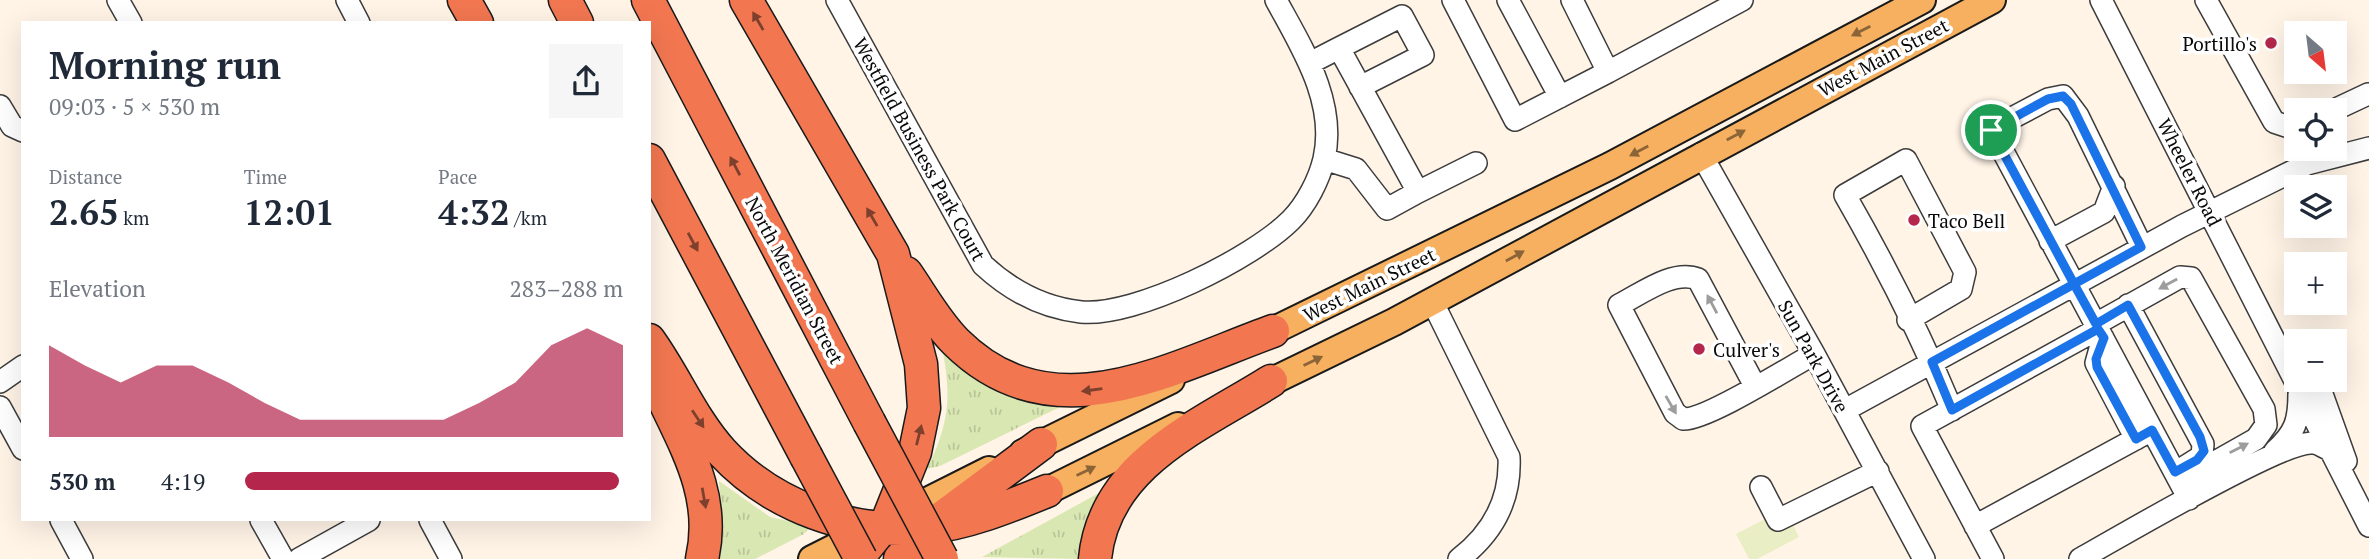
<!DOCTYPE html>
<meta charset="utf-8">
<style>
:root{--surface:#fff;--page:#f6f6f7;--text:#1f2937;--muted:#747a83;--accent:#b5264c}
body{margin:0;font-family:"PT Serif",serif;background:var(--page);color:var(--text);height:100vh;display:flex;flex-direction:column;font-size:26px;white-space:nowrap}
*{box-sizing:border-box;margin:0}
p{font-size:23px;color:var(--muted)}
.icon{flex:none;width:38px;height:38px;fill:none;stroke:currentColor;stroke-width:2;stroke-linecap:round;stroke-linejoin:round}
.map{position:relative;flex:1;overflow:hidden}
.panel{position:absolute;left:21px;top:21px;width:630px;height:500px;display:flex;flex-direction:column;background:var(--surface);border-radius:0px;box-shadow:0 7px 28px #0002}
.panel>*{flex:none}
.needle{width:46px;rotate:152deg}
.controls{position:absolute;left:2284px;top:21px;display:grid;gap:14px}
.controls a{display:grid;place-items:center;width:63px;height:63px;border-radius:0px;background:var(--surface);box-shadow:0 7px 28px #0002;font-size:35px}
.pin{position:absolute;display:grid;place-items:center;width:60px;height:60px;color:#fff;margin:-30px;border:4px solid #fff;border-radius:50%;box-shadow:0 2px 7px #0007}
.round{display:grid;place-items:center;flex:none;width:74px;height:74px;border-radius:0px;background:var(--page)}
.head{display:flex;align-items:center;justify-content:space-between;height:119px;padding:0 28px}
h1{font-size:38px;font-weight:700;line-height:52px}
.stats{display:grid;grid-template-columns:repeat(3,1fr);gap:10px;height:119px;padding:7px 28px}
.stats div{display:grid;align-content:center}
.stats b{font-size:35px;font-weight:700}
.stats small{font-size:19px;font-weight:400}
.stats p{font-size:19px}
.chart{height:196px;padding:14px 28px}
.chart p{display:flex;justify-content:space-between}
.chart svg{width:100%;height:126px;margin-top:7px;fill:var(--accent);opacity:.7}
ul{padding:0 28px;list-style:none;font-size:23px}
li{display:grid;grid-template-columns:112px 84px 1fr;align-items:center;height:52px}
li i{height:18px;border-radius:9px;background:var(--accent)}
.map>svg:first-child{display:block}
.grass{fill:url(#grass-tufts)}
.pitch{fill:#e9eec4}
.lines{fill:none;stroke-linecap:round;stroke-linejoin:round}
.minor-casing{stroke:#3c3c3c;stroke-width:24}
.major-casing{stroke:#1a1a1a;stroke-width:30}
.highway-casing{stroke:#1a1a1a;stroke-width:35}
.minor{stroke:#fff;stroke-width:21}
.major{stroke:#f6b05f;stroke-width:26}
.highway{stroke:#f27751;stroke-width:32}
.highway-bridge-casing{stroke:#1a1a1a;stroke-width:35;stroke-linecap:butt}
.highway-bridge{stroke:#f27751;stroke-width:32}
.oneway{fill:#7e402d}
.oneway2{fill:#8b6538}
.oneway3{fill:#9d9d9d}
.route-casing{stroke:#fff;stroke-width:14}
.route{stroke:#1a73e8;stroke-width:9}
.poi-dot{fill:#b5264c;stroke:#fff;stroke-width:2.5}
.labels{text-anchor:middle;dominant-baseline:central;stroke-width:7;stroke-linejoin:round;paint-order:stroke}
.poi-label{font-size:19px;fill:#090909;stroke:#fff;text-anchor:start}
.street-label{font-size:19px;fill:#090909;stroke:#fff}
</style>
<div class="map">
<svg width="2369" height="559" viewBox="0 0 2369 559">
<defs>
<pattern id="grass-tufts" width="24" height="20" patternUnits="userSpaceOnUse" patternTransform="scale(1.75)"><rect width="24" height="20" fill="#d9e7b2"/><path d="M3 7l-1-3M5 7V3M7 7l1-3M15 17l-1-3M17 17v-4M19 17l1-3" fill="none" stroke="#b9c598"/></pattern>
</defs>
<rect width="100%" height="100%" fill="#fff4e6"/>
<!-- grass -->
<path class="grass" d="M942,348L1064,405L940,466L927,469C949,424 952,397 942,348Z
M719,481L770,517L811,526L804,534L755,559H718L722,524Z
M1099,493L1106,494L1083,559L982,557Z"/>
<!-- pitch -->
<path class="pitch" d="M1785,509L1799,537L1757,559H1749L1736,534Z"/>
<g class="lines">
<defs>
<path id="minor" d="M118,0L131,23
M347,0L359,23
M837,0L983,265C1010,290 1043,308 1081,312C1136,317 1253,258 1291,220C1306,205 1319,180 1324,159C1337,102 1302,48 1276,0
M1453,0L1515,120L1608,72L1572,0
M1508,0L1560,97
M2101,0L2369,526
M2206,0L2274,122L2286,126L2296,124
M1339,48L1402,16L1423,55L1360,87
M1310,63L1339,48L1418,192L1387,209L1356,169L1324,159
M1608,72L1742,0
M0,106L12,126L23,131
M2334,110L2368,94
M1701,154L1814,354L1924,559
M1418,192L1476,163
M2050,241L2104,212L2114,186
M2142,247L2078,116L2063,96L2048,99L1991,129L2189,499
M1432,301L1509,457C1511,499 1493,533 1459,559
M2128,305L2203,444L2202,456L2183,468
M1908,320L1961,289L1965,272L1906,160L1845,195C1884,263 1922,338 1952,410
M2096,324L2180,277L2191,278L2264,409L2266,425L2256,439L2180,482
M2103,338L2096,363L2136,439
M2317,380L2346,461
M0,382L23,366
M1755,386L1698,279C1673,269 1641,294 1619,305L1675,413L1683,419C1705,421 1790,367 1814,354
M0,407L23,449
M1845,410L2182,226L2307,164L2369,148
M2275,451C2295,433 2299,421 2299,394
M1761,487L1778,520L1878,471
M61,520L82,559
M261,520L283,559
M430,520L451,559
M1975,526L2152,430
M299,559L369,520
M1993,559L1922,426L2098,329
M2080,559C2116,539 2283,440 2313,443C2318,443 2323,447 2328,449"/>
<path id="major" d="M1256,339L1610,166L1922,0
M1254,390L1394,322L1992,0
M1023,453L1171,380
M1031,499L1178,426
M812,559L989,470"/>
<path id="highway" d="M464,0L477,23
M565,0L577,23
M648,0L869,422
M746,0L893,254L921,364L924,408L915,452L887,522L857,559
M649,160L806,456
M906,273C922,296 936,322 956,342C1052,437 1168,369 1273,331
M649,340C675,376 692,419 722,452C772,506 851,535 925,528C966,524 1008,507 1047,491
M653,376C679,437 718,490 702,559
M900,559L928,528L1041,444
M1095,559C1104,464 1199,426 1271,381"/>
</defs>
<!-- minor casing -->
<use href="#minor" class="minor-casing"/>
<!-- major casing -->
<use href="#major" class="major-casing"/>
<!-- highway casing -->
<use href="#highway" class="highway-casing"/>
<!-- minor -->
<use href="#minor" class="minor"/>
<!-- major -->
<use href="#major" class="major"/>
<!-- highway -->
<use href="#highway" class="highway"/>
<defs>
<path id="highway-bridge" d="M869,422L942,559
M806,456L861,559"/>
</defs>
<!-- highway-bridge casing -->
<use href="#highway-bridge" class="highway-bridge-casing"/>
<!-- highway-bridge -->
<use href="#highway-bridge" class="highway-bridge"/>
</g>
<!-- one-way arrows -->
<defs><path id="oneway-solid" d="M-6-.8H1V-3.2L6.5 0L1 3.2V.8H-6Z" transform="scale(1.75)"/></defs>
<g class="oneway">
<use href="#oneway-solid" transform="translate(758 21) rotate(-120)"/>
<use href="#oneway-solid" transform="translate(735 166) rotate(-118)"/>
<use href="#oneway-solid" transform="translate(872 217) rotate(-120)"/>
<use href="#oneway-solid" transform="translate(693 242) rotate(62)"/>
<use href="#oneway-solid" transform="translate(1092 390) rotate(172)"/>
<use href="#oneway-solid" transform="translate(698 419) rotate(56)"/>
<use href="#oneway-solid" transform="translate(919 435) rotate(-76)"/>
<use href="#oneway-solid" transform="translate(704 498) rotate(80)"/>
</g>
<g class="oneway2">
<use href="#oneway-solid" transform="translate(1861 31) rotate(153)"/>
<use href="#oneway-solid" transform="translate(1736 135) rotate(-28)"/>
<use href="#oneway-solid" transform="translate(1639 151) rotate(152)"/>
<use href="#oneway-solid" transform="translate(1515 256) rotate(-29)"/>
<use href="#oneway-solid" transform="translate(1313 361) rotate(-26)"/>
<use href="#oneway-solid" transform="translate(1086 471) rotate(-26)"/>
</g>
<g class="oneway3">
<use href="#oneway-solid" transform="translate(2168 284) rotate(151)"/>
<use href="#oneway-solid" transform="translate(1712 304) rotate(-118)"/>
<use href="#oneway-solid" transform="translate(1671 405) rotate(60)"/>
<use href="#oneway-solid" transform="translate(2239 448) rotate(-27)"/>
</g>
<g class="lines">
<defs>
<path id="route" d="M1991,130L2074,284L1932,362L1952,410L2098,329L2104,338L2096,359L2097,367L2136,439L2152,430L2175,472L2197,460L2204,451L2200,437L2128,305L2096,324L2074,284L2141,247L2071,104L2063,96L2048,99L1991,130"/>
</defs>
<!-- route casing -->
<use href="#route" class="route-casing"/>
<!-- route -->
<use href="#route" class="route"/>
</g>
<!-- markers -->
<g class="poi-dot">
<circle cx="2271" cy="43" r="7"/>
<circle cx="1914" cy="220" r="7"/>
<circle cx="1699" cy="349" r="7"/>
</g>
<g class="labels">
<!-- poi labels -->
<g class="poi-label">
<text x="2257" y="43" text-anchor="end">Portillo's</text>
<text x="1928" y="220">Taco Bell</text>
<text x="1713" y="349">Culver's</text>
</g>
<!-- street labels -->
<g class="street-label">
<text transform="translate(1883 57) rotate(-28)">West Main Street</text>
<text transform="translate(920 149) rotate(61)">Westfield Business Park Court</text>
<text transform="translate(2190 172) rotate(63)">Wheeler Road</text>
<text transform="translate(795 280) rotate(62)">North Meridian Street</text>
<text transform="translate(1369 284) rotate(-26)">West Main Street</text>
<text transform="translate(1814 356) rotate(61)">Sun Park Drive</text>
</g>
</g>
</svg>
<div class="controls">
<a><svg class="needle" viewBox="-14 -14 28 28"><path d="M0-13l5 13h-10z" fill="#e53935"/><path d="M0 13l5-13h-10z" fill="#747a83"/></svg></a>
<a><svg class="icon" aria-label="locate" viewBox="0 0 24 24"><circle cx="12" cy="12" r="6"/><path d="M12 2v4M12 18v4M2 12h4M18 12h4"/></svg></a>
<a><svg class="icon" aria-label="layers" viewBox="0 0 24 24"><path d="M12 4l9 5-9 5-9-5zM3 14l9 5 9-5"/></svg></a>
<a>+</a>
<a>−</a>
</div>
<div class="pin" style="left:1991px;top:130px;background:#1e9e55"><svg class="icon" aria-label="arrive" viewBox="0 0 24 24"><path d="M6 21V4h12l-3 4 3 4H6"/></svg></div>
<section class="panel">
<div class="head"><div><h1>Morning run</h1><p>09:03 · 5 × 530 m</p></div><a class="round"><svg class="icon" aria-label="share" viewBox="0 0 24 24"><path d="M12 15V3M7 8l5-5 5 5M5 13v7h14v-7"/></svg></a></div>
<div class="stats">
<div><p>Distance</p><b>2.65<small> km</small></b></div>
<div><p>Time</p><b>12:01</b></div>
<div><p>Pace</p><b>4:32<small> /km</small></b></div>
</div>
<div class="chart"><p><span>Elevation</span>283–288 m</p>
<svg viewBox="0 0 160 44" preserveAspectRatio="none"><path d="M0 44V12L10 19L20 25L30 19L40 19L50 25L60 32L70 38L80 38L90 38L100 38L110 38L120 32L130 25L140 12L150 6L160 12V44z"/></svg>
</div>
<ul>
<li><b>530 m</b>4:19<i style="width:99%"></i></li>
</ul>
</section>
</div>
